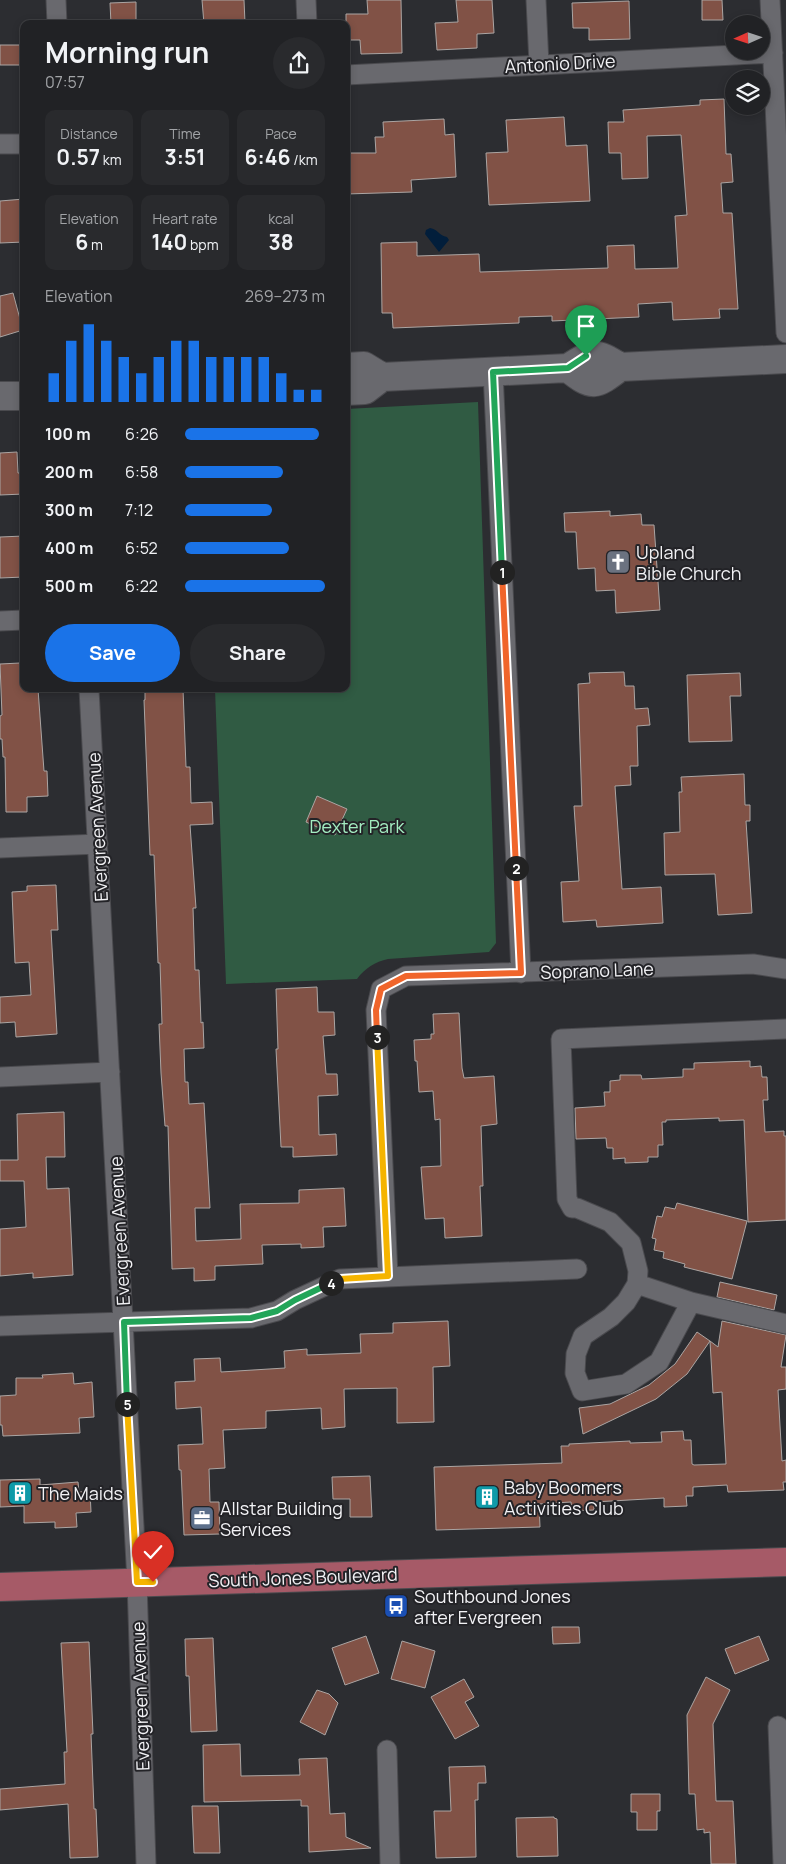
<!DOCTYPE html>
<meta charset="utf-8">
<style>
:root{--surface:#212225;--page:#292a2d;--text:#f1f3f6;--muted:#a2a4a7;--line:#3e3f42;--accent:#1a73e8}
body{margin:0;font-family:Manrope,sans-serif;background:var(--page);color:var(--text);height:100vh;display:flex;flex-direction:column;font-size:19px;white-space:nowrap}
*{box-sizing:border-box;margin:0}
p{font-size:16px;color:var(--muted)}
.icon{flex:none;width:28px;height:28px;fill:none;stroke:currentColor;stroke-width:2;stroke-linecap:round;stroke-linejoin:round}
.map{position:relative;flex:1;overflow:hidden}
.drawer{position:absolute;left:20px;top:20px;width:330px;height:672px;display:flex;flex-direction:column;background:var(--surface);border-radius:10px;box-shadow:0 2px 8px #0003,0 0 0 1px var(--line)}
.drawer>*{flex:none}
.needle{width:32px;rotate:267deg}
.fabs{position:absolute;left:725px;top:15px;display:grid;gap:10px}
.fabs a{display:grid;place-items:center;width:45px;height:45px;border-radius:50%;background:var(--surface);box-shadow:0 2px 8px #0003,0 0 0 1px var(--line);font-size:25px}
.pin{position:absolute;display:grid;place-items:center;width:42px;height:42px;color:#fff;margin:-51px -21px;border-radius:50% 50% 50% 0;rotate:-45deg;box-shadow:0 0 5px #0007}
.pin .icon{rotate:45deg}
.km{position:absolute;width:25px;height:25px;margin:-12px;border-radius:50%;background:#222;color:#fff;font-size:14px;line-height:25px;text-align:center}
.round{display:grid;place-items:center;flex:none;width:52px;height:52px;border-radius:26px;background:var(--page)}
.overview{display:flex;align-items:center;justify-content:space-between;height:85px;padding:0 25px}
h1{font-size:28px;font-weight:700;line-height:38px}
.stats{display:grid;grid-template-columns:repeat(3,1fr);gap:8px;height:85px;padding:5px 25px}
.stats div{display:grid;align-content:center;border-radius:10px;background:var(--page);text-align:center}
.stats b{font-size:21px;font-weight:700}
.stats small{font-size:14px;font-weight:400}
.stats p{font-size:14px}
.chart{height:140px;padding:10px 25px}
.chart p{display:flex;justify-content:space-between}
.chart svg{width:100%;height:90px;margin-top:5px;stroke:var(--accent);stroke-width:6}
.primary-button{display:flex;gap:10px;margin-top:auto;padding:10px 25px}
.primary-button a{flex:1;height:58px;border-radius:30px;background:var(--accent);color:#fff;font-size:20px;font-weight:700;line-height:58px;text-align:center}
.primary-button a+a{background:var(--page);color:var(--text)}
ul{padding:0 25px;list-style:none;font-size:16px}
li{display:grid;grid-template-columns:80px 60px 1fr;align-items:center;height:38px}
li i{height:12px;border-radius:6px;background:var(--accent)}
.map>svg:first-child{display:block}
.green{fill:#305b43}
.water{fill:#021e3b}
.building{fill:#815246;stroke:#aba5a3}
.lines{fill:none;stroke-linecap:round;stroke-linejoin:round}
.street-casing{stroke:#4a4a4e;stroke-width:21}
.secondary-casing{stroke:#4a4a4e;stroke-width:30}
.primary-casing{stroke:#4a4a4e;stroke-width:30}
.street{stroke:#69696e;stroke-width:19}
.secondary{stroke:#69696e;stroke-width:28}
.primary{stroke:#a65a67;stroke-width:28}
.split-1-casing{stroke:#fff;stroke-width:10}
.split-2-casing{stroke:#fff;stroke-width:10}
.split-3-casing{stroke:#fff;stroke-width:10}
.split-4-casing{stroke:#fff;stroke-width:10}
.split-5-casing{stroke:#fff;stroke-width:10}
.split-6-casing{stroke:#fff;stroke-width:10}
.split-1{stroke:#22a559;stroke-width:6}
.split-2{stroke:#f0652b;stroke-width:6}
.split-3{stroke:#f0652b;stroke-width:6}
.split-4{stroke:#f5b400;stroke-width:6}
.split-5{stroke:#22a559;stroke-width:6}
.split-6{stroke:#f5b400;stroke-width:6}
.labels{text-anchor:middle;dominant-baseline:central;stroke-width:4;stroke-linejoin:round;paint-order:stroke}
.street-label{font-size:18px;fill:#f2f2f5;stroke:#232327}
.poi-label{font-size:18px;fill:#f2f2f5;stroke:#232327;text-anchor:start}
.park-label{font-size:18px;fill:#a3edc1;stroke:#232327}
</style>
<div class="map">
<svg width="786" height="1864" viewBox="0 0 786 1864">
<rect width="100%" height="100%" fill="#2c2d31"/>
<!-- green -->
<path class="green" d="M478,402L496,943L489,952L388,959C375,962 365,968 357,979L226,984L215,689H346V409Z"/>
<!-- water -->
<path class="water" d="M430,228C438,229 439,236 447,237L449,240L439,252L425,234L426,230Z"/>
<!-- building -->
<path class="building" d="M202,0H244L245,23L204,24Z
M367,0H401L402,53L361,54L360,40H346V14H368Z
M456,0H492L494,33L477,34V48L437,50L435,23L458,22Z
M702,0H722L723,20H702Z
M629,1L630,39L589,40V28H573L572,3Z
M136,2V24H111L110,3Z
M0,45H20L21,65H0Z
M724,99L726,154H731L733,182L721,183L723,213H732L738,309H719L720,318L673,320L672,302L638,304L639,317L552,321V316L519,317V323L393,328L392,313H382L381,243L417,242V256L479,254L480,272L608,268L607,246L634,245L635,269L678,268L675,216L687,215L681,135L647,136L648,178L622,179L621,153H609L608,122H624L623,110L700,105V100Z
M564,117L566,146L587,145L590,201L489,205L486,153L508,152L506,120Z
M444,119L445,135L454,134L456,177L411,180L412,192L346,194V153H376L375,137H384L383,122Z
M24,199V242L0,243V201Z
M13,293L23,330L0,337V296Z
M17,452L18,473H24V494L0,495V453Z
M610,511V516L641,514L642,525H654L660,610L616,613L615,590L596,591L595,568L578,569L576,532H565L564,513Z
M24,536V577L0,578V537Z
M20,663L22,677H24V689H38L44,771H47L48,796L27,797V812H6L5,757H3L2,739H0V716L2,715L0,664Z
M624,672L625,686H634L635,709L648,708L650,725L637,726L638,766H630L631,785L615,786L622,889L661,887L663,923L597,927L596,920L563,922L561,882L579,881L574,806H582L578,684L590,683L589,673Z
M740,673L741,696H730L732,741L689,742L687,675Z
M145,689H183L186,767H190L191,803L212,802L213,824L190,825L196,908H193L195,970H199L201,1023L203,1022L204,1048L184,1049L185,1082H188L189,1104L204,1103L210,1208H195L196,1241L241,1239L240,1204L299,1203V1190L344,1188L346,1226L323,1227L324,1247L301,1248V1244L262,1245L263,1264L215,1266V1280L194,1281V1268L172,1269L168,1126H165L161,1073L159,1024H162L160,963H158L154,855H150L144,700H145Z
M744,774L745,805H750V821H746L752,913L718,915L715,874L665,875L664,833L680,832L679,792H682L681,777Z
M317,796L347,809L335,835L306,822Z
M56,885L58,930H51L57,1034L16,1037L15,1022L0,1023V997L31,995L29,962L15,963L12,892L27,891V886Z
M317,987L318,1012H334L335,1035L323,1036L326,1074H337L338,1095L318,1096L319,1135L336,1134L337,1155L293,1157V1147H281L276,1049H278L276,989Z
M459,1013L462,1068L464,1078L494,1076L497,1124L481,1126L483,1186H480L482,1236L445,1238L444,1218L425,1219L421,1167L441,1166L440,1119L435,1120L433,1091L419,1092L417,1061H415L414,1040L431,1039V1034H434L433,1014Z
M750,1061V1067L761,1066L762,1077H767L768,1100H763L765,1132L784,1131V1136H786V1220L748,1222L744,1120L719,1121V1118L666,1120V1122H662L663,1145H658V1157H648V1162L625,1163V1158L613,1159V1148H607L606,1138L576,1139L575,1108L605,1106L604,1092H610V1081L620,1080V1075H641L642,1079L683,1077V1069H694V1063Z
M64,1112L65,1157H46L47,1189L69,1188L73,1275L33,1278V1273L0,1276V1229L26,1227L24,1181H0V1160H18L17,1114Z
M677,1203L747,1221L732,1279L684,1267L685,1264L663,1258L664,1252L654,1250L656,1239L652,1238L657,1216L662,1217L665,1207L675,1209Z
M720,1282L777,1295L774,1310L717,1297Z
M448,1321L450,1366L433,1367L434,1422L397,1423V1388L344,1389L345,1427L322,1429L321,1408L266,1411V1428L223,1430L225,1468L209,1469L210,1502H219L220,1534L184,1535L181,1470H179L178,1445L203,1444L201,1407L176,1409L175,1382L195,1381L194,1359L220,1358L221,1372L285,1368L284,1351L307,1349V1355L361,1353L360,1334L393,1333V1323Z
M722,1321L786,1335L781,1367H786V1389L778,1390L782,1461L786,1460V1482H783L784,1490L728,1492L727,1485L693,1487V1496H686L687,1506L664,1507V1498L594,1502V1510L572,1511L571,1502L539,1504L540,1527L436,1530L434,1467L562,1463L561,1446H569V1444L630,1441V1443L662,1442L661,1432L683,1431L684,1440H691L692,1464L694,1465L726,1464L722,1392L713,1393L710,1341L718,1347Z
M697,1332L710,1341L687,1374L656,1399L583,1434L579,1408L610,1404L649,1385L675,1364Z
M73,1373L74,1384L92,1382L94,1417L79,1418L80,1433L3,1436L2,1425H0V1396L16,1395V1378H43L42,1375Z
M370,1476L372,1517H350V1499H333L332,1477Z
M40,1479V1485L78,1482L79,1492L90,1491L91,1512L76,1513L77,1527L55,1528V1522L24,1523V1506L0,1507V1480Z
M552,1627H579L580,1643L553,1644Z
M366,1636L379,1673L345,1685L332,1648Z
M759,1636L769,1660L735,1674L725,1649Z
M213,1638L217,1731L191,1732L189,1676H186L185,1639Z
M402,1641L435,1651L425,1688L391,1679Z
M89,1642L93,1734H91L94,1809H96L98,1857L70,1858L68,1804L0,1810V1789L65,1784L64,1752H67L61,1643Z
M706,1677L730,1690L713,1724L716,1801H733L736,1864H711L710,1832L704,1833V1829L697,1830L695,1794H689L687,1715Z
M464,1679L474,1697L465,1702L479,1726L455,1739L431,1697Z
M317,1690L329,1694L338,1703L325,1735L300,1722Z
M240,1744L241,1776L300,1775L299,1759L327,1758L330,1814L345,1813L346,1837L371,1848L309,1852L308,1806H301V1800L204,1802L203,1745Z
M485,1766L486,1783H478V1800H475L476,1857L436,1858L434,1811H451L449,1767Z
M631,1794H660V1811H657V1830H637V1812H631Z
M192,1806H218L220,1853H194Z
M554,1817V1818L557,1819L558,1856L517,1857L516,1818Z"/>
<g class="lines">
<defs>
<path id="street" d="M56,0L57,24
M306,0L307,24
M536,0L539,64
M770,0L786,333
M346,75L773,53
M0,144H24
M493,372L521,973
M0,621L24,620
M89,689L137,1582L146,1864
M0,848L98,844
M0,1077L110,1072
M388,1276L376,1010L381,989L406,976L753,964L786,969
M637,1284L691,1302L786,1324
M691,1302L659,1362L626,1384L582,1391L575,1373L576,1354L583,1336L611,1317L626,1302L637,1284L638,1271L631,1243L610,1222L577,1208H572L567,1199L561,1039L786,1029
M0,1326L251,1318L277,1311L295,1300L340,1279L577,1269
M778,1726L783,1864
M387,1750L390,1864"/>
<path id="secondary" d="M346,367L364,366L382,377L568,368C593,352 594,351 620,367
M568,368C593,388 595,386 620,367L786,359
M346,391L365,390L382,377
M0,396H24"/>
<path id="primary" d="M0,1587L786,1562"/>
</defs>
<!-- street casing -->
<use href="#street" class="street-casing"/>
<!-- secondary casing -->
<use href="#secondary" class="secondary-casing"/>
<!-- primary casing -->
<use href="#primary" class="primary-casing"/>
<!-- street -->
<use href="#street" class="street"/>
<!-- secondary -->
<use href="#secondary" class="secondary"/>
<!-- primary -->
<use href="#primary" class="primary"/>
</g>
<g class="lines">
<defs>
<path id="split-1" d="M502,572L493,372L568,368L586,356"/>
<path id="split-2" d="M502,572L516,868"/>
<path id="split-3" d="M377,1037L376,1010L381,989L406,976L521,973L516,868"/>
<path id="split-4" d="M331,1283L340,1279L388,1276L377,1037"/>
<path id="split-5" d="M127,1404L124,1322L251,1318L277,1311L295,1300L331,1283"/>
<path id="split-6" d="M127,1404L137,1582H153"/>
</defs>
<!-- split-1 casing -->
<use href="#split-1" class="split-1-casing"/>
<!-- split-2 casing -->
<use href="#split-2" class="split-2-casing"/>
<!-- split-3 casing -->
<use href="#split-3" class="split-3-casing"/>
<!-- split-4 casing -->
<use href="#split-4" class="split-4-casing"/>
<!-- split-5 casing -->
<use href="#split-5" class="split-5-casing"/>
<!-- split-6 casing -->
<use href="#split-6" class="split-6-casing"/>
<!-- split-1 -->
<use href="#split-1" class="split-1"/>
<!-- split-2 -->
<use href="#split-2" class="split-2"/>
<!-- split-3 -->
<use href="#split-3" class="split-3"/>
<!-- split-4 -->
<use href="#split-4" class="split-4"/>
<!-- split-5 -->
<use href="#split-5" class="split-5"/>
<!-- split-6 -->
<use href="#split-6" class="split-6"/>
</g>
<!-- icons -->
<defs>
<symbol id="church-square" viewBox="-11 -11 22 22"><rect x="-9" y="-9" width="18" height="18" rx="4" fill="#6b7280" stroke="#232327"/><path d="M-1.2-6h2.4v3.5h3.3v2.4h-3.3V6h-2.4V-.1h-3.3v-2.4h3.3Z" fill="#fff"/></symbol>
<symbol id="building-square" viewBox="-11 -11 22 22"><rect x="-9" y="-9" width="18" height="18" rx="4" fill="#0f9aa8" stroke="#232327"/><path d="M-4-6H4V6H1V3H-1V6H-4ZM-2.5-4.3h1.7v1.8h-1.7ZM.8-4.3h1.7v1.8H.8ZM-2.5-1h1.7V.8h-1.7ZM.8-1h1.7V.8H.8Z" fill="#fff"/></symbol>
<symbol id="office-square" viewBox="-11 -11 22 22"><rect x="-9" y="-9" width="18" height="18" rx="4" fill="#5c6f8a" stroke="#232327"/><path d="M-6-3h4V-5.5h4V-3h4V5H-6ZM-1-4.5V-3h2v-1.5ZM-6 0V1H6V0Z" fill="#fff"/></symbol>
<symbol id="bus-square" viewBox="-11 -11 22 22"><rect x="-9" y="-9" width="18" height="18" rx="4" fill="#1a4fb4" stroke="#232327"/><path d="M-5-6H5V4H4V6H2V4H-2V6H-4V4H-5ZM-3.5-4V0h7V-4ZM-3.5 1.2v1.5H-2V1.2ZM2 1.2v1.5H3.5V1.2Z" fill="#fff"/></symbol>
</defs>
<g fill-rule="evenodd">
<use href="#church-square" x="604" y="548" width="28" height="28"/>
<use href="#building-square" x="6" y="1479" width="28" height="28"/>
<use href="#building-square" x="473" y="1483" width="28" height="28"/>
<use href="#office-square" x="188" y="1504" width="28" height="28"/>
<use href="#bus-square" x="382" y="1592" width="28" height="28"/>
</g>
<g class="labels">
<!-- street labels -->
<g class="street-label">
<text transform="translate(560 63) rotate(-3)">Antonio Drive</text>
<text transform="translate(97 827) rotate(-93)">Evergreen Avenue</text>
<text transform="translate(597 970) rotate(-2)">Soprano Lane</text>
<text transform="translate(119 1231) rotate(-93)">Evergreen Avenue</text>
<text transform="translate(303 1577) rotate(-2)">South Jones Boulevard</text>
<text transform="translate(140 1696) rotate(-92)">Evergreen Avenue</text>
</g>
<!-- poi labels -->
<g class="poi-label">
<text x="636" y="552">Upland<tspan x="636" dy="21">Bible Church</tspan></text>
<text x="504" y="1487">Baby Boomers<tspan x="504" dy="21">Activities Club</tspan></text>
<text x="38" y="1493">The Maids</text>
<text x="220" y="1508">Allstar Building<tspan x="220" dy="21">Services</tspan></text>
<text x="414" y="1596">Southbound Jones<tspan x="414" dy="21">after Evergreen</tspan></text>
</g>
<!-- park labels -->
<g class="park-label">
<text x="357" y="826">Dexter Park</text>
</g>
</g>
</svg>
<div class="fabs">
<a><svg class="needle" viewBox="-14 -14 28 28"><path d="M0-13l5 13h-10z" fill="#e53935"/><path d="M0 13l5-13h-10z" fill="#a2a4a7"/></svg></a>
<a><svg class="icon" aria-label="layers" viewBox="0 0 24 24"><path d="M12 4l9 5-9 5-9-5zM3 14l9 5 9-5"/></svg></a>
</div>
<div class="pin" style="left:586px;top:356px;background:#1e9e55"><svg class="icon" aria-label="arrive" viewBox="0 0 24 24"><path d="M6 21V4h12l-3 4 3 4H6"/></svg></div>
<div class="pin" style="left:153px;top:1582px;background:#d93025"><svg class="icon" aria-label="check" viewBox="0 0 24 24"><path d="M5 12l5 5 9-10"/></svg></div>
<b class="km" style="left:502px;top:572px">1</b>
<b class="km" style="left:516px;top:868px">2</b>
<b class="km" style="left:377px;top:1037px">3</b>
<b class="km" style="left:331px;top:1283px">4</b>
<b class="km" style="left:127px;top:1404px">5</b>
<section class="drawer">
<div class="overview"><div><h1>Morning run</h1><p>07:57</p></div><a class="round"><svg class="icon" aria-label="share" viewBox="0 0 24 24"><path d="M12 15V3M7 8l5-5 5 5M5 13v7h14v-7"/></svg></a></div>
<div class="stats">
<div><p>Distance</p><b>0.57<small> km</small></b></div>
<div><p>Time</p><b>3:51</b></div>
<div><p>Pace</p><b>6:46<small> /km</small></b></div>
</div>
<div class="stats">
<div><p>Elevation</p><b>6<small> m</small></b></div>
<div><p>Heart rate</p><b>140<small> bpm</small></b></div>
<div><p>kcal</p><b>38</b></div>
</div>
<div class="chart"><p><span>Elevation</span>269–273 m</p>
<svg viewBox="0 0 160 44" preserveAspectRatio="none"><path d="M5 44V30M15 44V14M25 44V6M35 44V14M45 44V22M55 44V30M65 44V22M75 44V14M85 44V14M95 44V22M105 44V22M115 44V22M125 44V22M135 44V30M145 44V38M155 44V38"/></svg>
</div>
<ul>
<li><b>100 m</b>6:26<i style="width:96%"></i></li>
<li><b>200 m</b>6:58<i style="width:70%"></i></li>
<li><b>300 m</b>7:12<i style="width:62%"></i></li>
<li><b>400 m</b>6:52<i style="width:74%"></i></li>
<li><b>500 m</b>6:22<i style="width:100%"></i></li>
</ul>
<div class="primary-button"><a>Save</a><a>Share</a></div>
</section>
</div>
